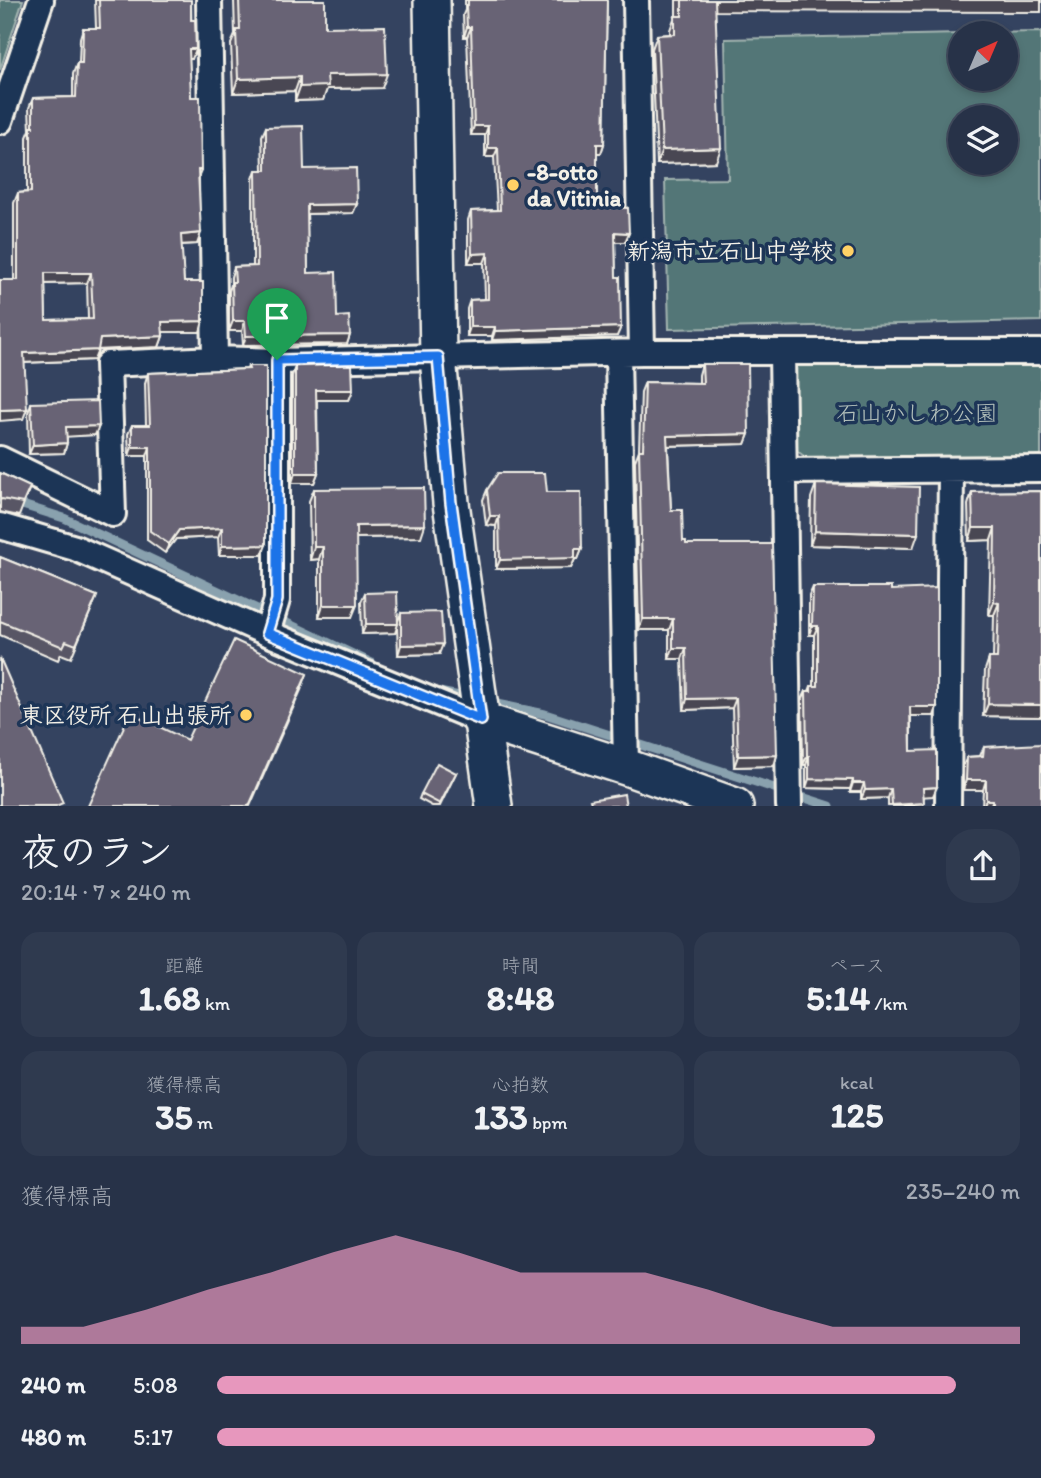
<!DOCTYPE html>
<html lang="ja">
<meta charset="utf-8">
<style>
:root{--surface:#273248;--page:#2f3a4f;--text:#f1f3f6;--muted:#a4aab4;--line:#434d60;--accent:#e797bd}
body{margin:0;font-family:Itim,"Klee One",sans-serif;background:var(--page);color:var(--text);height:100vh;display:flex;flex-direction:column;font-size:26px;white-space:nowrap}
*{box-sizing:border-box;margin:0}
p{font-size:23px;color:var(--muted)}
.icon{flex:none;width:38px;height:38px;fill:none;stroke:currentColor;stroke-width:2;stroke-linecap:round;stroke-linejoin:round}
.map{position:relative;height:806px;overflow:hidden}
.details{display:flex;flex-direction:column;background:var(--surface);flex:1}
.details>*{flex:none}
.needle{width:46px;rotate:44deg}
.fabs{position:absolute;left:948px;top:21px;display:grid;gap:14px}
.fabs a{display:grid;place-items:center;width:70px;height:70px;border-radius:50%;background:var(--surface);box-shadow:0 4px 10px #0003,0 0 0 2px var(--line);font-size:35px}
.pin{position:absolute;display:grid;place-items:center;width:60px;height:60px;color:#fff;margin:-72px -30px;border-radius:50% 50% 50% 0;rotate:-45deg;box-shadow:0 0 7px #0007}
.pin .icon{rotate:45deg}
.round{display:grid;place-items:center;flex:none;width:74px;height:74px;border-radius:28px;background:var(--page)}
.headline{display:flex;align-items:center;justify-content:space-between;height:119px;padding:0 21px}
h1{font-size:38px;font-weight:800;line-height:52px}
.figures{display:grid;grid-template-columns:repeat(3,1fr);gap:10px;height:119px;padding:7px 21px}
.figures div{display:grid;align-content:center;border-radius:18px;background:var(--page);text-align:center}
.figures b{font-size:35px;font-weight:800}
.figures small{font-size:19px;font-weight:400}
.figures p{font-size:19px}
.chart{height:196px;padding:14px 21px}
.chart p{display:flex;justify-content:space-between}
.chart svg{width:100%;height:126px;margin-top:7px;fill:var(--accent);opacity:.7}
ul{padding:0 21px;list-style:none;font-size:23px}
li{display:grid;grid-template-columns:112px 84px 1fr;align-items:center;height:52px}
li i{height:18px;border-radius:9px;background:var(--accent)}
.map>svg:first-child{display:block}
.green{fill:#527677;stroke:#a3b4b0;stroke-width:2;fill-rule:evenodd}
.lines{fill:none;stroke-linecap:round;stroke-linejoin:round}
.stream{stroke:#89a1ae;stroke-width:9}
.street-casing{stroke:#f4f1e8;stroke-width:30}
.secondary-casing{stroke:#f4f1e8;stroke-width:40}
.street{stroke:#1d3557;stroke-width:24}
.secondary{stroke:#1d3557;stroke-width:35}
.wall{fill:#595665;stroke:#f4f1e8;stroke-width:2;fill-rule:evenodd}
.shaded-wall{fill:#494652;stroke:#f4f1e8;stroke-width:2}
.building{fill:#686475;stroke:#f4f1e8;stroke-width:2;fill-rule:evenodd}
.route-casing{stroke:#fff;stroke-width:14}
.route{stroke:#1a73e8;stroke-width:9}
.poi-dot{fill:#ffd166;stroke:#1d3557;stroke-width:2.5}
.labels{text-anchor:middle;dominant-baseline:central;stroke-width:7;stroke-linejoin:round;paint-order:stroke}
.poi-label{font-size:23px;font-weight:bold;fill:#f4f1e8;stroke:#1d3557;text-anchor:end}
.park-label{font-size:23px;fill:#b3c0bb;stroke:#1d3557}
</style>
<div class="map">
<svg width="1041" height="806" viewBox="0 0 1041 806">
<rect width="100%" height="100%" fill="#344360"/>
<filter id="ink" filterUnits="userSpaceOnUse"><feTurbulence type="fractalNoise" baseFrequency=".0143" numOctaves="2"/><feDisplacementMap in="SourceGraphic" scale="14" xChannelSelector="R" yChannelSelector="G"/><feConvolveMatrix kernelMatrix="1 2 1 2 8 2 1 2 1" color-interpolation-filters="sRGB"/></filter>
<g filter="url(#ink)">
<!-- green -->
<path class="green" d="M0,0H23L0,70Z
M1041,32V321L669,329L665,180L728,179L725,39L961,34V79H1006V33H984ZM1006,117V163H961V117Z
M792,363L1041,365V460L813,463L796,450Z"/>
<g class="lines">
<!-- stream -->
<path class="stream" d="M0,498L64,518L372,663
M439,692L470,698
M487,702L545,714L830,806"/>
<defs>
<path id="street" d="M209,0L215,359
M636,0L642,352
M0,121L41,0
M782,353L789,806
M618,354L626,767
M0,459L113,514L108,364L215,359L277,361L642,352H1041
M785,471L1041,469
M0,526L75,548L267,633L480,720
M267,633L277,600V361
M948,806L951,470"/>
<path id="secondary" d="M432,0L438,357L451,503L494,806
M480,720L626,767L735,806"/>
</defs>
<!-- street casing -->
<use href="#street" class="street-casing"/>
<!-- secondary casing -->
<use href="#secondary" class="secondary-casing"/>
<!-- street -->
<use href="#street" class="street"/>
<!-- secondary -->
<use href="#secondary" class="secondary"/>
</g>
<!-- wall -->
<path class="wall" d="M95,0H191L192,59H189L191,97L201,170L198,177L197,244L181,245L184,282L200,332H163V336L159,347L98,350L94,360L24,363L23,419L14,280V203L18,193L27,192V137L30,130L29,108L33,98L73,97V74L77,63H79L80,38L83,28H96ZM87,283L88,319L46,320L45,284Z
M234,0H325V27L382,88L327,89L323,100L295,101V91L233,93L231,44L235,35Z
M465,0H607L604,144L601,153H597V207L629,233L625,242H615L617,336L492,340V336H467V309L470,300L485,299L484,263H468V220L471,211L497,210L494,157H485V135H471L467,37H464L463,15L465,10Z
M676,0H1041L715,11L716,162L657,164L652,49L657,35L670,34V30L675,16H676Z
M266,127L304,169L357,204L353,213L307,214L308,273L350,335L347,344L243,345L242,331H229V291L231,285V277L234,267L253,266V179L256,170H263L262,136Z
M702,364L749,434L745,444L668,446L671,510L683,541L686,544L777,755L774,766L734,767L732,708L684,710L682,659H669V630H639L635,461L639,450L641,392L645,382L699,383V375Z
M248,366L262,555H219L218,537L176,539L165,553L147,540V456H129L128,434L132,425H146L145,383L148,373L247,369Z
M295,366L353,390L349,400H317L318,473L314,483H292V376Z
M31,403L99,426L95,435L67,436V443L64,453L29,454L28,413Z
M0,473L30,487L19,516L0,512Z
M816,484L913,548L810,545L811,498Z
M314,489L421,537L356,538L352,617H319V559L310,560L309,501Z
M487,490L547,492L582,549L578,559H575L571,568L496,569V526L486,525L483,500Z
M1041,491V717L983,716L985,670L989,658H993L994,615H989L991,540L969,541L968,505L972,492Z
M0,557L97,596L71,658L61,654L58,660L0,635Z
M813,587L891,590L934,716H911V751L933,796H924L923,806H888V798L861,799V792H850V789L806,788V765H803L802,700L806,691H809L811,686H814V635H809V596Z
M365,593L398,621L401,613L439,654L398,655L397,626L395,633L362,634L361,602Z
M984,747L1041,806H982L983,790H963V766L967,757L980,756Z
M456,773L440,806H432L419,799L421,794Z"/>
<!-- shaded-wall -->
<path class="shaded-wall" d="M714,0H1041V12L710,11Z
M467,27H471L467,37H464Z
M189,49H196L192,59H185Z
M387,74L382,88L327,89L323,100L295,101L300,87L327,75Z
M300,77L295,91L233,93L238,79Z
M474,126H488L485,135H471Z
M597,144H604L601,153H594Z
M488,148H498L494,157H485Z
M721,148L716,162L657,164L662,150Z
M357,204L353,213L304,214L307,205Z
M615,232L629,233L625,242H612Z
M201,233L197,244L177,245L181,235Z
M488,253L484,263H468L472,254Z
M45,273H91L87,283L41,284Z
M203,321L200,332H158L162,322Z
M233,321H245L242,331H229Z
M470,327H495L492,336H467Z
M621,327L617,336L492,340L495,331Z
M350,335L347,344L243,345L246,336Z
M163,336L159,347L96,350L100,339Z
M98,350L94,360L20,363L24,353Z
M316,390H353L349,400H313Z
M27,409L23,419L0,421V410Z
M99,426L95,435L63,437L66,427Z
M749,434L745,444L663,446L667,436Z
M67,443L64,453L29,454L33,445Z
M132,447H150L147,456H129Z
M295,473H318L314,483H292Z
M490,516H499L496,526L486,525Z
M425,525L421,537L351,538L356,526Z
M222,528L218,537L176,539L165,553L169,544L179,530Z
M973,528H995L991,540L969,541Z
M815,531L918,534L913,548L810,545Z
M266,545L262,555H219L222,546Z
M314,547H323L319,559L310,560Z
M575,549H582L578,559H575L571,568L496,569L500,560Z
M994,602L999,603L994,615H989Z
M323,605H357L352,617H319Z
M643,619H673L669,630H639Z
M366,624H398L395,633L362,634Z
M812,626H818L814,635H809Z
M443,644L439,654L398,655L401,645Z
M673,648H686L682,659H669Z
M307,674L301,690L250,806H249Z
M736,698L732,708L684,710L687,699Z
M988,704L1041,705V717L983,716Z
M910,707H937L934,716H907Z
M777,755L774,766L734,767L738,756Z
M807,756H809L806,765H803Z
M809,779L853,780L850,789L806,788Z
M966,780H986L983,790H963Z
M853,783H864L861,792H850Z
M937,787L933,796L920,797L923,788Z
M891,789L888,798L861,799L865,790Z
M986,800H993L990,806H983Z
M924,803L923,806H892V805Z"/>
<!-- building -->
<path class="building" d="M99,0H191V20H195L196,49H189L191,97H200L201,170H198L201,233L181,235L184,282H203V321L162,322L163,336L100,339L98,350L24,353L27,409L0,410V280H18V193L31,192V127H33V98L76,97L77,63H82L83,28H100ZM45,273H91L93,319L46,320Z
M239,0H325V27L385,26L387,74L327,75L328,86L300,87V77L238,79L236,30H240Z
M468,0H607L604,144H597V207L628,208L629,233L615,232L616,277H620L621,327L495,331V327H470V300L488,299V253L472,254L471,211L500,210L498,148H488V126H474L471,27H467L466,6H468Z
M682,0H715L721,148L662,150L657,35L675,34V16H682Z
M303,126L304,169L356,168L357,204L307,205L308,273L336,272L337,317L349,316L350,335L246,336L245,321H233L232,282H235L234,267L257,266L256,170H266V127Z
M352,364L353,390H316L318,473H295V366Z
M702,364H748L749,434L667,436L671,510H682L683,541H686V544H772L777,755L738,756L736,698L687,699L686,648H673V619H643L639,450H643L645,382L703,383Z
M248,366H266V545L222,546V528L179,530L169,544L150,531V447H132V425H150L148,373L249,369Z
M98,401L99,426L66,427L67,443L33,445L31,403Z
M0,473L30,487L23,503L2,499L0,500Z
M498,473H545L547,492H581L582,549H575V558L500,560L499,516H490L487,490Z
M816,484L919,487L918,534L815,531Z
M424,488L425,525L356,526L357,605H323V547H314V489Z
M1041,491V705L988,704L989,658H997L999,603L994,602L995,528H973L972,492Z
M0,557L97,596L76,645L66,641L63,647L0,621Z
M813,587H891V590L937,588V707H910L911,751L937,750V787L923,788L924,803L892,805L891,789L865,790L864,783H853V780L809,779V756H807L806,691H811V686H818V626H812Z
M397,592L398,624H366L365,593Z
M441,612L443,644L401,645V613Z
M234,640L307,674L249,806H88L130,713L187,740Z
M0,658L63,803L56,806H0Z
M1041,744V806H993V800H986V780H966L967,757L983,756L984,747Z
M437,763L456,773L440,804L421,794Z
M624,794L626,806H592L590,800Z"/>
</g>
<g class="lines" filter="url(#ink)">
<defs>
<path id="route" d="M438,357L451,503L481,720L267,633L277,600V360Z"/>
</defs>
<!-- route casing -->
<use href="#route" class="route-casing"/>
<!-- route -->
<use href="#route" class="route"/>
</g>
<!-- markers -->
<g class="poi-dot">
<circle cx="513" cy="185" r="7"/>
<circle cx="848" cy="251" r="7"/>
<circle cx="246" cy="715" r="7"/>
</g>
<g class="labels">
<!-- poi labels -->
<g class="poi-label">
<text x="527" y="172" text-anchor="start">-8-otto<tspan x="527" dy="26">da Vitinia</tspan></text>
<text x="834" y="251">新潟市立石山中学校</text>
<text x="232" y="715">東区役所 石山出張所</text>
</g>
<!-- park labels -->
<g class="park-label">
<text x="917" y="413">石山かしわ公園</text>
</g>
</g>
</svg>
<div class="fabs">
<a><svg class="needle" viewBox="-14 -14 28 28"><path d="M0-13l5 13h-10z" fill="#e53935"/><path d="M0 13l5-13h-10z" fill="#a4aab4"/></svg></a>
<a><svg class="icon" aria-label="layers" viewBox="0 0 24 24"><path d="M12 4l9 5-9 5-9-5zM3 14l9 5 9-5"/></svg></a>
</div>
<div class="pin" style="left:277px;top:360px;background:#1e9e55"><svg class="icon" aria-label="arrive" viewBox="0 0 24 24"><path d="M6 21V4h12l-3 4 3 4H6"/></svg></div>
</div>
<section class="details">
<div class="headline"><div><h1>夜のラン</h1><p>20:14 · 7 × 240 m</p></div><a class="round"><svg class="icon" aria-label="share" viewBox="0 0 24 24"><path d="M12 15V3M7 8l5-5 5 5M5 13v7h14v-7"/></svg></a></div>
<div class="figures">
<div><p>距離</p><b>1.68<small> km</small></b></div>
<div><p>時間</p><b>8:48</b></div>
<div><p>ペース</p><b>5:14<small> /km</small></b></div>
</div>
<div class="figures">
<div><p>獲得標高</p><b>35<small> m</small></b></div>
<div><p>心拍数</p><b>133<small> bpm</small></b></div>
<div><p>kcal</p><b>125</b></div>
</div>
<div class="chart"><p><span>獲得標高</span>235–240 m</p>
<svg viewBox="0 0 160 44" preserveAspectRatio="none"><path d="M0 44V38L10 38L20 32L30 25L40 19L50 12L60 6L70 12L80 19L90 19L100 19L110 25L120 32L130 38L140 38L150 38L160 38V44z"/></svg>
</div>
<ul>
<li><b>240 m</b>5:08<i style="width:92%"></i></li>
<li><b>480 m</b>5:17<i style="width:82%"></i></li>
</ul>
</section>
